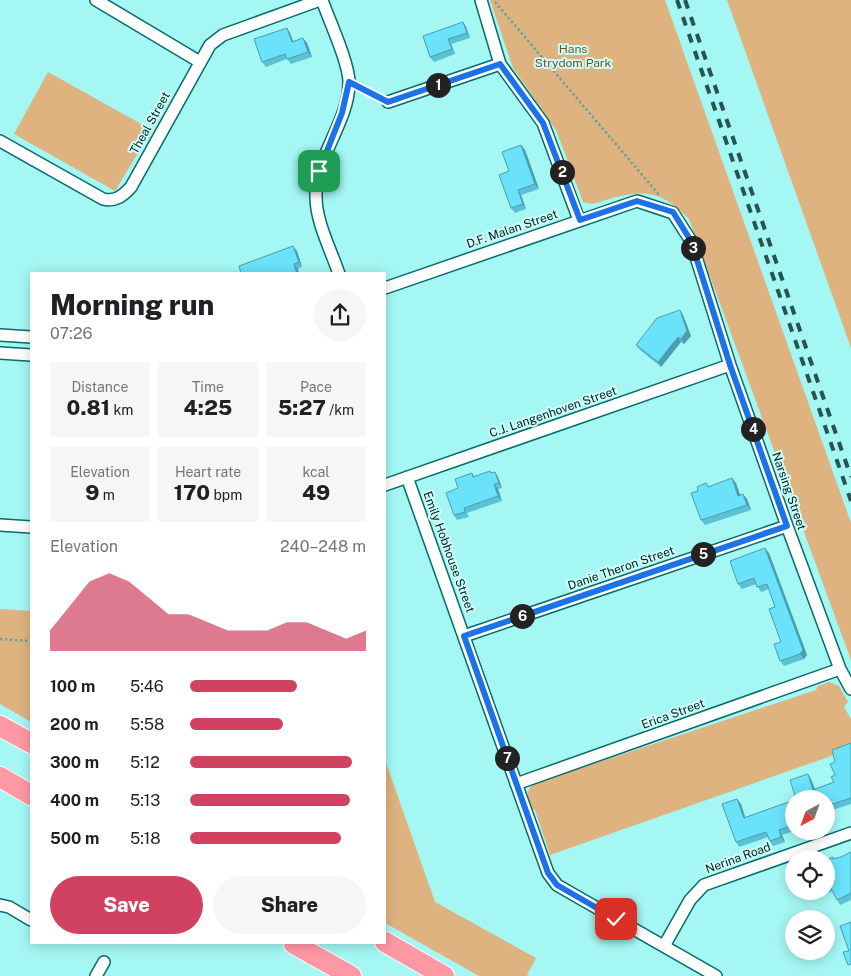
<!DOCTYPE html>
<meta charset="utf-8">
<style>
:root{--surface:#fff;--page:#f6f6f6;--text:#202124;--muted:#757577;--accent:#d14261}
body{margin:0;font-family:"Public Sans",sans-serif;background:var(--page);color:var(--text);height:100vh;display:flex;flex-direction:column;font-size:19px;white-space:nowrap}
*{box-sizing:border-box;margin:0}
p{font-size:16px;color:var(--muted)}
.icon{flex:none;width:28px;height:28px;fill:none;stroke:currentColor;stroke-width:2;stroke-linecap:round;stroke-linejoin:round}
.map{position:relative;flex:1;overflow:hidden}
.drawer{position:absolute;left:30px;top:272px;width:356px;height:672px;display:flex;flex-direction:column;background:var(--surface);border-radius:0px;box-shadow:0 2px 12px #0003}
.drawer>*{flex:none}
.needle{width:32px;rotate:221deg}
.buttons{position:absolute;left:785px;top:790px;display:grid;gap:10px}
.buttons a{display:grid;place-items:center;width:50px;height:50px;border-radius:50%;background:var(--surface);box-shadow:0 2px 12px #0003;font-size:25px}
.pin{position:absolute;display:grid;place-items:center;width:42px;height:42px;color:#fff;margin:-21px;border-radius:10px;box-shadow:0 2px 8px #0006}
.km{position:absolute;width:25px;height:25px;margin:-12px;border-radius:50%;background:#222;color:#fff;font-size:14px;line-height:25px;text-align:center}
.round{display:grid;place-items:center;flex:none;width:52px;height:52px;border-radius:26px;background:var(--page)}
.summary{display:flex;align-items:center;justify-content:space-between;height:85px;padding:0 20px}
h1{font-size:28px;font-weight:800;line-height:38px}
.stats{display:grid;grid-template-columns:repeat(3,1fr);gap:8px;height:85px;padding:5px 20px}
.stats div{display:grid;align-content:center;border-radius:0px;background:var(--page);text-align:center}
.stats b{font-size:21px;font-weight:800}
.stats small{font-size:14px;font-weight:400}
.stats p{font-size:14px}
.chart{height:140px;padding:10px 20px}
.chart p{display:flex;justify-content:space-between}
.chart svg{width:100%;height:90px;margin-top:5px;fill:var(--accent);opacity:.7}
.primary-button{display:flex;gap:10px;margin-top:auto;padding:10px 20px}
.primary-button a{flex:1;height:58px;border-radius:30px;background:var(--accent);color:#fff;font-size:20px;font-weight:800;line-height:58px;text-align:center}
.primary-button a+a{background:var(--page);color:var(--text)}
ul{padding:0 20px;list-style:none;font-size:16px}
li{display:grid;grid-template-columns:80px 60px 1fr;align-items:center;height:38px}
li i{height:12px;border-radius:6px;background:var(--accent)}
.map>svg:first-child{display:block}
.green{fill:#deb37f}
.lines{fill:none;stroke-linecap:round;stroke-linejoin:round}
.minor-casing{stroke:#056c69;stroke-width:14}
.motorway-casing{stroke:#fff;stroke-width:22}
.path{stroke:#64a3a0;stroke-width:2.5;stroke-dasharray:2.5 2.5;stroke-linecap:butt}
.minor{stroke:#fff;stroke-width:11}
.motorway{stroke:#ff98a5;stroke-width:20}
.rail{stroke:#275452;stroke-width:4;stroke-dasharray:9 9;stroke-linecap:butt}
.wall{fill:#5bc2d6}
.shaded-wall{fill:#4a9eae}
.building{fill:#6ae2f9;stroke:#4a9eae}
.route-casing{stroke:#fff;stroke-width:10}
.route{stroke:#1a73e8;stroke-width:6}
.labels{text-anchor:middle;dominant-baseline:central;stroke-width:4;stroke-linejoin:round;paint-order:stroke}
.park-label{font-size:12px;fill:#754f19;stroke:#cefefb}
.street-label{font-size:12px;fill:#00201f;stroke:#cefefb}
</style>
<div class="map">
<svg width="851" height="976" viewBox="0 0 851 976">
<rect width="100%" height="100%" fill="#a4f7f3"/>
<!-- green -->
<path class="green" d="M490,0H665L851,523V660L689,219C662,191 645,189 609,199C599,202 593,206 583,202L556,130L513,68Z
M727,0H851V348Z
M48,72L152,130L115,191L14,134Z
M0,609L31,611V722L0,704Z
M829,682L839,686L848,702L844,707L851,719V749L550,855L535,810L531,809C527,799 525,792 533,784L816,690L818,686Z
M385,760L435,902L536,958L527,975L529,976H479L385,923Z"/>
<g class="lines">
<defs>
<path id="minor" d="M96,0L200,62
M322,0C329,20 350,65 349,84C348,123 315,157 316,197C316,222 331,250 339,274
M481,0L500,64L543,123L579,220
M388,102L500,64
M0,141L103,199C115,202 123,196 131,187L210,45L223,35L320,0
M385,288L637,201L673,213L691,241L730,365L787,526L840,669L851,689
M0,335L31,337
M0,353L31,355
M407,477L548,873L557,885L569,892L716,976
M385,485L730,365
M0,525L31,527
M464,636L787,526
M516,784L840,669
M0,905L9,907L31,920
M664,946L690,900L704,885L851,833
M96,976L104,962"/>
<path id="motorway" d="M0,726L31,743
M0,777L31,795
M385,942L444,976
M294,944L351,976"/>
</defs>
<!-- minor casing -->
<use href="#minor" class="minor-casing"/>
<!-- motorway casing -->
<use href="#motorway" class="motorway-casing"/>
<!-- path -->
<path class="path" d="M495,2L660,196
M361,88L378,97
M0,639L31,641"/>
<!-- minor -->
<use href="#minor" class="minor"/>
<!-- motorway -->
<use href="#motorway" class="motorway"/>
<!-- rail -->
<path class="rail" d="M677,0L851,501
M685,0L851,477"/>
</g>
<!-- wall -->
<path class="wall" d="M463,22L466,27L470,38L451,44L455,54L434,62L430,57Z
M287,28L290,33L293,42L307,43L312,57L291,64L287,59L266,67L262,62Z
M521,145L525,150L539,189L521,195L526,209L515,213L511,208Z
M297,251L302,267L298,269L299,274H241Z
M683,315L691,336L684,344L681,342L661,367L639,349L636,345Z
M472,473L474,476L491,473L498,477L502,488L498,489L502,501L467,513L469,517L457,520L454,515Z
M706,483L709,487L736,483L740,495L747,499L751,510L705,525L701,520L698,491Z
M769,553L807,655L804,659L784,666L780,661L781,642L775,607L769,589L761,592L756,584L742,589L738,584Z
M851,743V804L826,812V799H796L811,779L815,789L834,782L835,775V762Z
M737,799L741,804L745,817L794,800V831L782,835L785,842L773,846L770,841L768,837L739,847L736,842Z
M851,852V900L840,905L833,891L828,893L826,891V860L841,857Z"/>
<!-- shaded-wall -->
<path class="shaded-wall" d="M463,22L466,27L470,38L467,33Z
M287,28L290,33L295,47L292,42Z
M303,38L307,43L312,57L308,52Z
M448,39L451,44L455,54L452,49Z
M521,145L525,150L539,189L535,184Z
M518,190L521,195L526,209L523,204Z
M293,246L297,251L302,267L299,262Z
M294,264L298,269L299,274H297Z
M680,310L683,315L691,336L684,344L681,339Z
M678,337L681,342L661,367L658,362Z
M495,472L498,477L502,488L499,483Z
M732,478L736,483L742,501L738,496Z
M494,484L498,489L502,501L498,496Z
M743,494L747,499L751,510L747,505Z
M765,548L769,553L807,655L804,659L800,654Z
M808,774L811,779L817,795L813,790Z
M737,799L741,804L747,823L744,818Z
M779,830L782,835L785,842L781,837Z"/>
<!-- building -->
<path class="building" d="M463,22L467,33L448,39L452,49L430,57L423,36Z
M287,28L292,42L303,38L308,52L287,59L285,54L262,62L254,39Z
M521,145L535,184L518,190L523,204L511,208L499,175L509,171L502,152Z
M293,246L299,262L294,264L297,274H241L239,266Z
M680,310L687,331L681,339L678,337L658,362L636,345L657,318Z
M490,471L491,473L495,472L499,483L494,484L498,496L464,508L465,512L454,515L446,493L458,488L455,479L472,473L473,477Z
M732,478L738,496L743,494L747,505L701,520L691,493L698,491L697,487L706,483L708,487Z
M765,548L803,650L800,654L780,661L774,644L781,642L769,609L775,607L767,584L757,587L754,578L738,584L730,561Z
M851,743V798L826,806V799H796L790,780L808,774L813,790L834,782L831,777L835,775L830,764L835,762L832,750Z
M737,799L744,818L794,800V825L779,830L781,837L770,841L766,832L736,842L722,804Z
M851,852V893L837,900L830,886L826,887V860L833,857V859L841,857Z
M851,922V964L848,965L843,952L849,951L840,926Z"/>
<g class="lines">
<defs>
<path id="route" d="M319,171L342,113L349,82L388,102L500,64L543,123L580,220L637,201L673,212L691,241L730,365L787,526L464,636L548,873L557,885L616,919"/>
</defs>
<!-- route casing -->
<use href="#route" class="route-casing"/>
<!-- route -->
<use href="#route" class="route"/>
</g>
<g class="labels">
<!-- park labels -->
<g class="park-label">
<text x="573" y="49">Hans<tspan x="573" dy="14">Strydom Park</tspan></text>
</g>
<!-- street labels -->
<g class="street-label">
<text transform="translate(150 123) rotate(-61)">Theal Street</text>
<text transform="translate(512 229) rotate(-19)">D.F. Malan Street</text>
<text transform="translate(553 412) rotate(-19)">C.J. Langenhoven Street</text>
<text transform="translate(789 491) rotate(71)">Narsing Street</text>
<text transform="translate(449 552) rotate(70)">Emily Hobhouse Street</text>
<text transform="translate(621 568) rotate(-19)">Danie Theron Street</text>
<text transform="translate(673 714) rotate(-20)">Erica Street</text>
<text transform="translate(738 858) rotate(-20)">Nerina Road</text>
</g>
</g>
</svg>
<div class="buttons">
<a><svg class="needle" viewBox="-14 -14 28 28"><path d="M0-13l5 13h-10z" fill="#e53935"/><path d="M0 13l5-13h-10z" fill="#757577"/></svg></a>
<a><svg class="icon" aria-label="locate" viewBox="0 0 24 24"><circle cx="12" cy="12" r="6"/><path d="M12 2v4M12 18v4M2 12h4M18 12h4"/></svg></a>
<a><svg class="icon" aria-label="layers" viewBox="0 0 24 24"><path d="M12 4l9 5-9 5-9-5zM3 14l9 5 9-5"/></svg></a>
</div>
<div class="pin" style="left:319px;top:171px;background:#1e9e55"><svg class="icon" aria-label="arrive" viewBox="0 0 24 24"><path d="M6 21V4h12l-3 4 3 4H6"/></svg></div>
<div class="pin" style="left:616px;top:919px;background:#d93025"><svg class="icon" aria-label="check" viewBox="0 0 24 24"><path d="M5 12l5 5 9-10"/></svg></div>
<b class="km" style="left:438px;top:85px">1</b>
<b class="km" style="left:562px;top:172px">2</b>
<b class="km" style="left:693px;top:248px">3</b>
<b class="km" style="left:753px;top:429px">4</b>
<b class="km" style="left:703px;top:554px">5</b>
<b class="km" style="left:522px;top:616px">6</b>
<b class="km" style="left:507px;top:758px">7</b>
<section class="drawer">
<div class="summary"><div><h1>Morning run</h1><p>07:26</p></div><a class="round"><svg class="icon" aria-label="share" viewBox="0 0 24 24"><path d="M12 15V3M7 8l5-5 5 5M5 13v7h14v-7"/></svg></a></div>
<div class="stats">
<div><p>Distance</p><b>0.81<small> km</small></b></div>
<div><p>Time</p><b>4:25</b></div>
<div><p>Pace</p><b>5:27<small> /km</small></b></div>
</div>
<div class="stats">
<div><p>Elevation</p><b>9<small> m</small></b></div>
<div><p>Heart rate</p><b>170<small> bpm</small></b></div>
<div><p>kcal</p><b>49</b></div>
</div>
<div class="chart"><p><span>Elevation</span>240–248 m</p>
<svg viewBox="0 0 160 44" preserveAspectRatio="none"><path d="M0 44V34L10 22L20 10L30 6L40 10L50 18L60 26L70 26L80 30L90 34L100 34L110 34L120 30L130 30L140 34L150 38L160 34V44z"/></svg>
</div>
<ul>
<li><b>100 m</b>5:46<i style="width:61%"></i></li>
<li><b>200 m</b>5:58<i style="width:53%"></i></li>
<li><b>300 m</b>5:12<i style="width:92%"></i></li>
<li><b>400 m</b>5:13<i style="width:91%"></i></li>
<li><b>500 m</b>5:18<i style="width:86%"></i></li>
</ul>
<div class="primary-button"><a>Save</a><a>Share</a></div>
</section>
</div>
